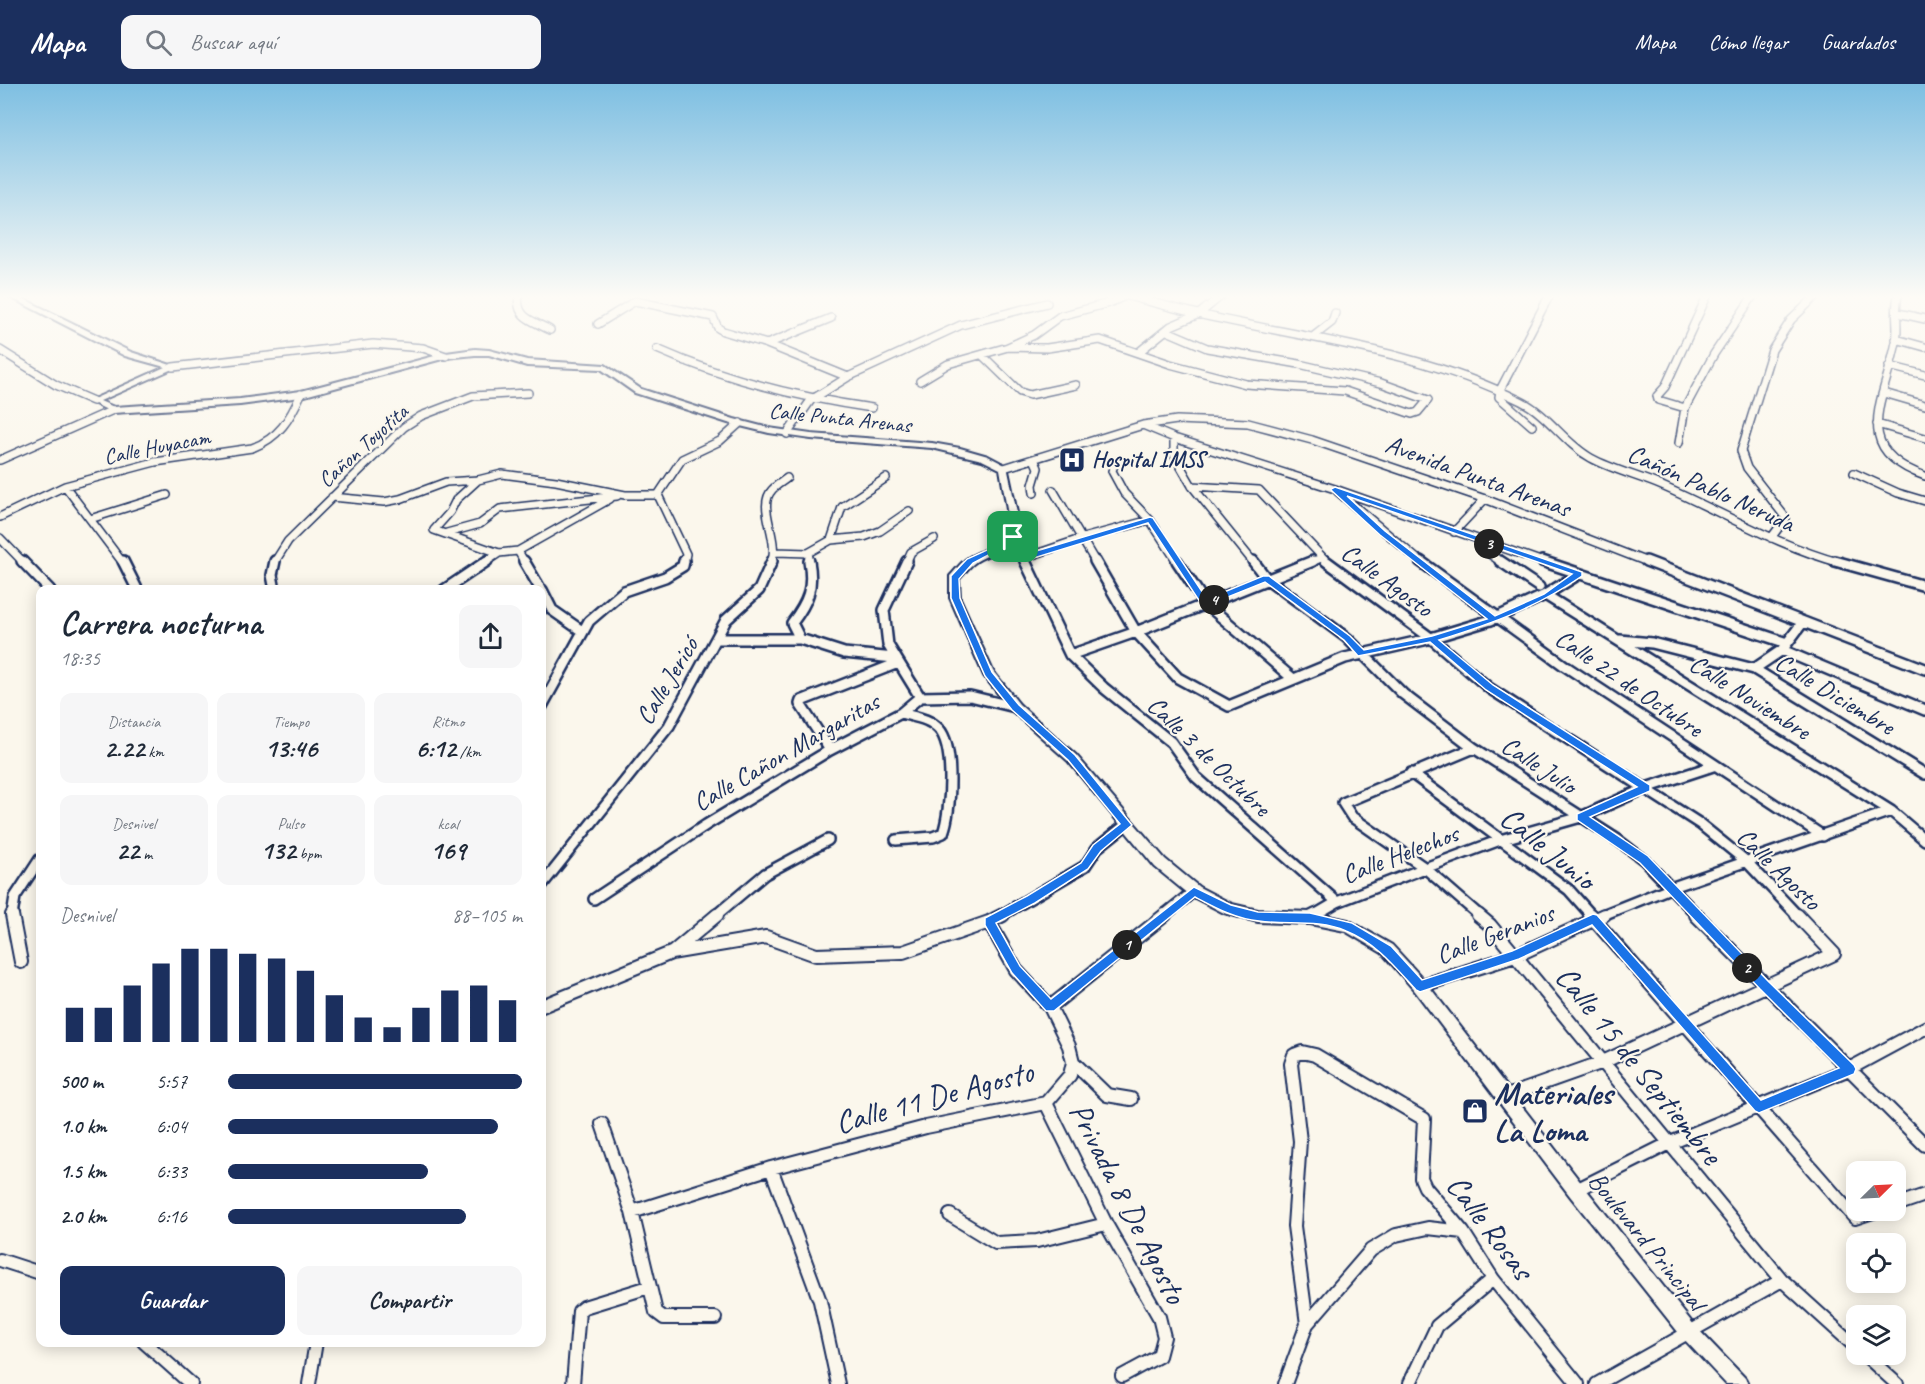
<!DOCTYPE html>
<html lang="es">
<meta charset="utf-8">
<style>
:root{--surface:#fff;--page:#f6f6f7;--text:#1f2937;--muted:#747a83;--accent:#1b2f5e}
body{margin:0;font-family:Caveat,sans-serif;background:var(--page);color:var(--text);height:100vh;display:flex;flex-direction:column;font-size:22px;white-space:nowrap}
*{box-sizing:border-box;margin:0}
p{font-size:20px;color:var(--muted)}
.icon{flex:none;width:33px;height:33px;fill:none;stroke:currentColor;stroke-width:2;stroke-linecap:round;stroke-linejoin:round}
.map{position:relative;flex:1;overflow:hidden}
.panel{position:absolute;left:36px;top:501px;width:510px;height:762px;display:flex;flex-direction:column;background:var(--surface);border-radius:12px;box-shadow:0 3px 15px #0003}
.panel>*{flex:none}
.needle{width:39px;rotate:66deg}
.controls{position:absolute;left:1846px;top:1077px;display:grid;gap:12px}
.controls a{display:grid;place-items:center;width:60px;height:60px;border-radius:12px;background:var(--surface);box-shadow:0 3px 15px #0003;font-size:30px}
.pin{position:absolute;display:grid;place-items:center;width:51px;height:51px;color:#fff;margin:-26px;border-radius:12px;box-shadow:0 3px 9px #0006}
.km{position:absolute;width:30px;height:30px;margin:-15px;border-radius:50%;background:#222;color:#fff;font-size:16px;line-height:30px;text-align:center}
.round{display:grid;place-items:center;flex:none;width:63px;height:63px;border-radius:12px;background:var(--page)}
.summary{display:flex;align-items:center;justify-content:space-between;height:102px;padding:0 24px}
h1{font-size:33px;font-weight:700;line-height:45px}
.metrics{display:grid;grid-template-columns:repeat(3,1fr);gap:9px;height:102px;padding:6px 24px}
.metrics div{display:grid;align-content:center;border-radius:12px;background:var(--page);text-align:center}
.metrics b{font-size:26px;font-weight:700}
.metrics small{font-size:16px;font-weight:400}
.metrics p{font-size:16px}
.chart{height:168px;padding:12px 24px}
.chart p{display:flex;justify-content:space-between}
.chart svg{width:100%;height:108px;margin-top:6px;stroke:var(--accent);stroke-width:6}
.button{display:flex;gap:12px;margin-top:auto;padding:12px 24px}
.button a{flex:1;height:69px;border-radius:12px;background:var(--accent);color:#fff;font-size:24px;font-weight:700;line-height:69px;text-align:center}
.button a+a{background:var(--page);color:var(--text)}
ul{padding:0 24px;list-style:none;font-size:20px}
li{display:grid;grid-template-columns:96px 72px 1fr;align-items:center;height:45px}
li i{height:15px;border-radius:8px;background:var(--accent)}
header{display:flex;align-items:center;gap:36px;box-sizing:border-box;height:84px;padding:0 30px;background:var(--accent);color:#fff}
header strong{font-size:28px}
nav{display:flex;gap:33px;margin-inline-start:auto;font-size:21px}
.search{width:420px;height:54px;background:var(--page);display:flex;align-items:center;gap:15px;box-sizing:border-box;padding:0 21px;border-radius:12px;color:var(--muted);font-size:22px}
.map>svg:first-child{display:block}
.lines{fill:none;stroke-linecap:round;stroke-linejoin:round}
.street-far2-casing{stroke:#1b2f5e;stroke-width:10}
.street-far1-casing{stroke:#1b2f5e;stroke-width:14}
.street-casing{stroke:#1b2f5e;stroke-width:16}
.secondary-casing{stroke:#1b2f5e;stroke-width:4}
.street-far2{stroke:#fbf7ec;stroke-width:7}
.street-far1{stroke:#fbf7ec;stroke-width:9}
.street{stroke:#fbf7ec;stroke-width:12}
.secondary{fill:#fbf7ec;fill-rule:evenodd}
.route{fill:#1a73e8;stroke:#fff;stroke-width:1.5;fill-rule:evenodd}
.labels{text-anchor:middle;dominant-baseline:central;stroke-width:4.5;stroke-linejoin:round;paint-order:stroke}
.far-street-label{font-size:22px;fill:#1b2f5e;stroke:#fbf7ec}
.far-poi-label{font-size:22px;font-weight:bold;fill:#1b2f5e;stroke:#fbf7ec;text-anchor:start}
.street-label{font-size:26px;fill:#1b2f5e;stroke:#fbf7ec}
.near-street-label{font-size:32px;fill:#1b2f5e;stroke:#fbf7ec}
.near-poi-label{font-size:32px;font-weight:bold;fill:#1b2f5e;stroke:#fbf7ec;text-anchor:start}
</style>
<header>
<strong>Mapa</strong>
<div class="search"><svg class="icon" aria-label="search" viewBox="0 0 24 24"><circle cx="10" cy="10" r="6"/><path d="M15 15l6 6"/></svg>Buscar aquí</div>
<nav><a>Mapa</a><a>Cómo llegar</a><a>Guardados</a></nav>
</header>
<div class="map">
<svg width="1925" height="1300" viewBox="0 0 1925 1300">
<rect width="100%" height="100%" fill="#fbf7ec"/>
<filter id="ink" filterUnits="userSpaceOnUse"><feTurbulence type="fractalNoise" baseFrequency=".0167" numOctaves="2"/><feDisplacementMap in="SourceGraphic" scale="12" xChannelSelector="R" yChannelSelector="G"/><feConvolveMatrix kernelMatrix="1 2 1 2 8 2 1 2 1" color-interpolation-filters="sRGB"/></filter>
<g filter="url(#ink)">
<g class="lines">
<defs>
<path id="street-far2" d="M519,212C515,234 534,237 550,246
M1128,212C1151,218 1175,224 1198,230C1307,255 1420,266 1521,317C1548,330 1564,359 1591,374C1613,386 1639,392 1662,402C1722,428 1778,462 1841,479
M1898,212C1894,227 1899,243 1896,258C1885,316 1848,365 1925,392
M1898,229L1925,235
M598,240L635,217L713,233L718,244L723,247L767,260L848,293
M1314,252L1332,238L1335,229
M1896,255L1925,263
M767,260L831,234
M1008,263L1047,264L1100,256L1170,280L1246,300L1345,307L1412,330L1418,328L1428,316L1381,299L1299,280L1207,264L1167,247
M657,265C726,296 797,313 872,324
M0,266L56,301L93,317
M1139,268L1171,242L1199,230L1221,212
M983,272L1020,308L1030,311L1076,301
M1889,282L1925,291
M173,283L373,260L423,264L446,272
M920,297L948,280L1008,263L1034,251L1060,232L1109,219L1125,212
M1500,306L1549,212
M1500,306L1499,313L1532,342
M1884,309L1925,321
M1685,324L1658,316L1657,312L1665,303L1707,212
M1877,340L1925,354
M1145,342L1174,354L1335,405L1546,479
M787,350L811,316L848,293L961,241L1047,219
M1174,354V371L1192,402L1254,479
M1679,359L1685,324L1714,270L1753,212
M1034,375L1038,384L1033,401L1034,409
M0,376L113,326
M1114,381L1112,387L1124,409L1150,436L1178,479
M1004,384L1143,341L1177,336L1248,339L1312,356L1485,415L1650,479
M1854,389L1898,409L1925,417
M65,402L123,479
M1192,402L1259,406L1328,479
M1053,406L1096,479
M1338,408L1422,479
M658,411L682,375L720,357L740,339
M658,411L686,470L684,479
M332,413L384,418L400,415L446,398L478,396L502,390L556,397L625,411H658
M0,433L65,402L155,378L252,364C279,354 290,335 301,310
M90,435L167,411
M434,446L499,469L518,467L525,479
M434,446L450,428L456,416L478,396
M1454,448L1485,415
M447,449L480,440L500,425L617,412
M1013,453L1025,479
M0,454L24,479
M1771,454L1786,434L1747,384L1741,367L1772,266L1791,236L1816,212
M831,456L842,423L886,394
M1478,456L1485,467L1503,479
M518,467L610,415
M776,468L808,469L831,456L864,453L880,447L909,427
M808,469L810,479
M1024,474L1083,454L1150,436
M274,479L288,457L404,343L421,332L473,312L528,309
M484,479L499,469
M771,479C781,456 756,423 772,406C776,401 782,398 787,394
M906,479L911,468L934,455
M1309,479L1321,474"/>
<path id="street-far1" d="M22,477L50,506
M123,477L137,505
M275,477L272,491L275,506
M524,477L541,506
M907,477L884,526L888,561L920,613
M1025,477L1070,571L1104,604L1171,658L1196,693L1337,818
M1095,477L1136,548L1178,594L1229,622L1345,574L1424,556L1491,536L1545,511L1579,490
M1177,477L1205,519L1292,594
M1253,477L1266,494L1347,554L1403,610L1474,664L1618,756L1644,776L1698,832
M1326,477L1432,555L1489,604L1700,740L1747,778L1798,832
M1420,477L1565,582L1823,752
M1500,477L1539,503
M1542,477L1787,559
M1646,477L1925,585
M1835,477L1925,502
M444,506L487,477
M542,506L552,526L582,547
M1547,512L1891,727L1925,756
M717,555H800L844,569L894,574
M800,555L792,539C808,518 814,504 809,477
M1620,556L1652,559L1754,585L1925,690
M1782,566L1925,626
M1070,571L1136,548L1313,477
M1754,585L1782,566L1803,538
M542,622L589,537L624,507L665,493L683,482L684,477
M1474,664L1343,719L1352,733L1425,784L1480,832
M830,666L800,620L801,617L898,579
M1411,689L1569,806L1592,832
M896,756L933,753L943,749C951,727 955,663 939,645C929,634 914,633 901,629
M542,801L669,642L726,536L759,506L772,477
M594,815L706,741L830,666L901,629L920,613L970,612L1015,623
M12,832L15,813L40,775
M715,832L765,790L828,756
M1000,832L1085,782L1097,764L1127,740
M1163,832L1194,807
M1313,832L1337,818L1425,784L1500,756L1581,733L1646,704L1713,682
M1600,832L1670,804L1891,727"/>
<path id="street" d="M12,831L21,878
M1478,831L1490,841L1782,1196L1857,1264
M1590,831L1855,1134L1879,1126
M1696,831L1925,1061
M1310,834L1316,831
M673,868L717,831
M1420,902L1515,872L1604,831
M542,922L671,869L766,853L816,871L903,868L989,838L1003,831
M1050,923L1165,831
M1073,978L1107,1011L1131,1015
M1504,1013L1603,978L1834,870L1797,831
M1046,1019L1106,1140L1159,1233L1164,1253L1159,1272L1122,1292
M602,1040L632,1128L656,1228L664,1234H715
M771,1084L820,1217L838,1300
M1576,1106L1668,1060L1849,985L1925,944
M1896,1121L1925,1111
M632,1128L771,1084L926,1043L1046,1019L1070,991L1073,978L1069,962L1050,923L1016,886L989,838
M950,1131L996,1159L1037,1157L1106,1140
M0,1176L40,1189
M1307,1240L1294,1142L1300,1057L1291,980L1294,971L1302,968L1315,971L1424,1035L1421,1094L1425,1103L1463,1148L1493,1195L1578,1300
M144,1258L191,1300
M1864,1270L1897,1300
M1410,1299L1437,1242L1493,1195
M309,1300L316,1258
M573,1300L579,1227L584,1223L649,1203
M1285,1300L1307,1240L1371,1166L1396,1151L1428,1144L1463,1148
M1597,1300L1782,1196"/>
<path id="secondary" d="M8,212H18L131,268L177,283L100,317L114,323L240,315L301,307L446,269L475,265L489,266L527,276L605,281L641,305L734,335L769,344L811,350L932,359L960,364L988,372L1007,382L1020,443C1015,470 990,466 973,480C968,484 964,490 959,495L960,514L993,587L1019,620L1076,671L1165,775L1199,803L1232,820L1258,826L1310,828L1348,836L1392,861L1425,897L1582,1100L1694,1241L1745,1294L1748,1300H1726L1682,1253L1570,1112L1415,907L1382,869L1345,847L1310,840L1258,838L1224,829L1189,811L1155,783L1068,677L1011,626L984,592L950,514V492C956,486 961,478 968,474C983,464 1006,463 1010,443L1000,385L982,376L932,364L811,355L769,349L728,339L635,309L601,285L527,282L489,271H475L446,274L301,313L240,321L113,329L89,317L165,283L125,272Z"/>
</defs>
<!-- street-far2 casing -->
<use href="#street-far2" class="street-far2-casing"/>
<!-- street-far1 casing -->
<use href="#street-far1" class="street-far1-casing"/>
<!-- street casing -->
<use href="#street" class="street-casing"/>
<!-- secondary casing -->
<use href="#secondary" class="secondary-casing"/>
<!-- street-far2 -->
<use href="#street-far2" class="street-far2"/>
<!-- street-far1 -->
<use href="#street-far1" class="street-far1"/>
<!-- street -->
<use href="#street" class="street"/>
<!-- secondary -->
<use href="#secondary" class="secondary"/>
</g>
</g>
<!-- sky -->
<linearGradient id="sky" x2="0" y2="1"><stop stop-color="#7ebfe2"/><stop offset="0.54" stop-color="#fdfbf6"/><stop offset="1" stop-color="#fdfbf6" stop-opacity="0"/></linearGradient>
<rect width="1925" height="394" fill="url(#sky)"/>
<!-- route -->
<path class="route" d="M1335,403L1582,488V492C1535,524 1494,539 1439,556L1493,601L1650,701V707L1590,733L1648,772L1768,897L1854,981L1856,985L1854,990L1759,1029L1755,1027L1592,841L1519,875L1420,908L1416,906C1395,883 1376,859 1346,847C1319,835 1288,841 1259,837C1236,835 1216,824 1195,813L1054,927H1046L1012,889L985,841V834L1027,812L1081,779L1093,761L1120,740L1068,676L1012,626L985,592L951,514V492L967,475L998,461L1010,451H1016L1026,470L1150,433L1153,434L1207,515L1263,492H1269L1350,552L1364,566L1432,552L1487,535L1380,451L1332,407L1331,405ZM1347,412L1572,490L1544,510L1495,532L1385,447ZM1148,439L1202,521H1208L1265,498L1344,556L1358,572L1430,558L1486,606L1637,703L1577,730V736L1640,779L1760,905L1839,984L1761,1016L1597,831L1593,830L1512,867L1422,896L1391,862L1352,839L1310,829L1258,828L1231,821L1194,803L1051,915L1020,882L996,839L1035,819L1088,785L1101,767L1132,741L1075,671L1019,621L992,588L960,514L959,495L973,479L1011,459L1021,476L1024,477Z"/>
<!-- icons -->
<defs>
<symbol id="hospital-square" viewBox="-11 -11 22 22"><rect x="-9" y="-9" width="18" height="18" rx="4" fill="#1b2f5e" stroke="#fbf7ec"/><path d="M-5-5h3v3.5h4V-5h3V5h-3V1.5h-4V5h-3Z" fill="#fff"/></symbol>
<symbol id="shop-square" viewBox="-11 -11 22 22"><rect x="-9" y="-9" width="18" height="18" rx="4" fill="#1b2f5e" stroke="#fbf7ec"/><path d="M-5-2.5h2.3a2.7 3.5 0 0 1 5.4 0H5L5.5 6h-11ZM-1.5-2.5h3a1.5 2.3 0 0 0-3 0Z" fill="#fff"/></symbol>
</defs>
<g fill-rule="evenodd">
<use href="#hospital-square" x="1057" y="361" width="30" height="30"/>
<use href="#shop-square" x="1460" y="1012" width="30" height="30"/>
</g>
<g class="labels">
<!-- far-street labels -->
<g class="far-street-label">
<text transform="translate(840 334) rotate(6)">Calle Punta Arenas</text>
<text transform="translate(363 362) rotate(-42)">Cañon Toyotita</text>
<text transform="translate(157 363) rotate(-11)">Calle Huyacam</text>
</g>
<!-- far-poi labels -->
<g class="far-poi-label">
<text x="1092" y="376">Hospital IMSS</text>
</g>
<!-- street labels -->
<g class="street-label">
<text transform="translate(1478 392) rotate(20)">Avenida Punta Arenas</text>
<text transform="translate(1711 404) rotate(24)">Cañón Pablo Neruda</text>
<text transform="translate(1387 496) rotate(36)">Calle Agosto</text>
<text transform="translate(667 597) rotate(-59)">Calle Jericó</text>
<text transform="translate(1629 599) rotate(34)">Calle 22 de Octubre</text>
<text transform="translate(1835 610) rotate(31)">Calle Diciembre</text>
<text transform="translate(1750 613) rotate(32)">Calle Noviembre</text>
<text transform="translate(786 668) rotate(-30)">Calle Cañon Margaritas</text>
<text transform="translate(1209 672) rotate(44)">Calle 3 de Octubre</text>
<text transform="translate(1539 681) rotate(33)">Calle Julio</text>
<text transform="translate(1400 770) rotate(-21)">Calle Helechos</text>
<text transform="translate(1779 785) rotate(44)">Calle Agosto</text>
<text transform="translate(1495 850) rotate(-21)">Calle Geranios</text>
<text transform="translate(1647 1157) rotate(51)">Boulevard Principal</text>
</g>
<!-- near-street labels -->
<g class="near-street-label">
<text transform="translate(1548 764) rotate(39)">Calle Junio</text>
<text transform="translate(1639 981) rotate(51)">Calle 15 de Septiembre</text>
<text transform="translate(934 1013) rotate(-15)">Calle 11 De Agosto</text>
<text transform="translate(1128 1119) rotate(63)">Privada 8 De Agosto</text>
<text transform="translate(1490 1143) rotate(53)">Calle Rosas</text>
</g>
<!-- near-poi labels -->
<g class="near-poi-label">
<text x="1494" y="1009">Materiales<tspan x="1494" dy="37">La Loma</tspan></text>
</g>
</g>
</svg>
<div class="controls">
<a><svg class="needle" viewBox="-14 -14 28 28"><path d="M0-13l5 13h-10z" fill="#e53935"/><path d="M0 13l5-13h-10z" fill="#747a83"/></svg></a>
<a><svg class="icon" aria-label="locate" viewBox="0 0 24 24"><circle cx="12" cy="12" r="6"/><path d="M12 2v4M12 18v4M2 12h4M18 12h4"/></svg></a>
<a><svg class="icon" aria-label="layers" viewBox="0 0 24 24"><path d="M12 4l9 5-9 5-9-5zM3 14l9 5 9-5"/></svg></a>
</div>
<div class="pin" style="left:1013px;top:453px;background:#1e9e55"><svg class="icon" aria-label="arrive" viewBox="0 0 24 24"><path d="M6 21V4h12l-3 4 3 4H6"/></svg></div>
<b class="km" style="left:1127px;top:861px">1</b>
<b class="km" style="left:1747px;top:884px">2</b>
<b class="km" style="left:1489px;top:460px">3</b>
<b class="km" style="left:1214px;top:516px">4</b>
<section class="panel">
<div class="summary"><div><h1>Carrera nocturna</h1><p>18:35</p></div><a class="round"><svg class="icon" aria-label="share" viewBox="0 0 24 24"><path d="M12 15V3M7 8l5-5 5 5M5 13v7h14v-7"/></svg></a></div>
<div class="metrics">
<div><p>Distancia</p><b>2.22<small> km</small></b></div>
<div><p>Tiempo</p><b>13:46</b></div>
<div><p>Ritmo</p><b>6:12<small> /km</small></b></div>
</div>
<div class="metrics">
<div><p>Desnivel</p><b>22<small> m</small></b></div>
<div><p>Pulso</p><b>132<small> bpm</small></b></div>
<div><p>kcal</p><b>169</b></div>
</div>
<div class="chart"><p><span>Desnivel</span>88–105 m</p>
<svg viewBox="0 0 160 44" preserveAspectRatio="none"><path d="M5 44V30M15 44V30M25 44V21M35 44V12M45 44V6M55 44V6M65 44V8M75 44V10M85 44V15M95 44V25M105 44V34M115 44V38M125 44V30M135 44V23M145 44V21M155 44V27"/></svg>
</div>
<ul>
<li><b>500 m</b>5:57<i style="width:100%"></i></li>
<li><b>1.0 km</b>6:04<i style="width:92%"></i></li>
<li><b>1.5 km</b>6:33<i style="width:68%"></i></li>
<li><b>2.0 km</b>6:16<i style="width:81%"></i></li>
</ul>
<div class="button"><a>Guardar</a><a>Compartir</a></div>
</section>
</div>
